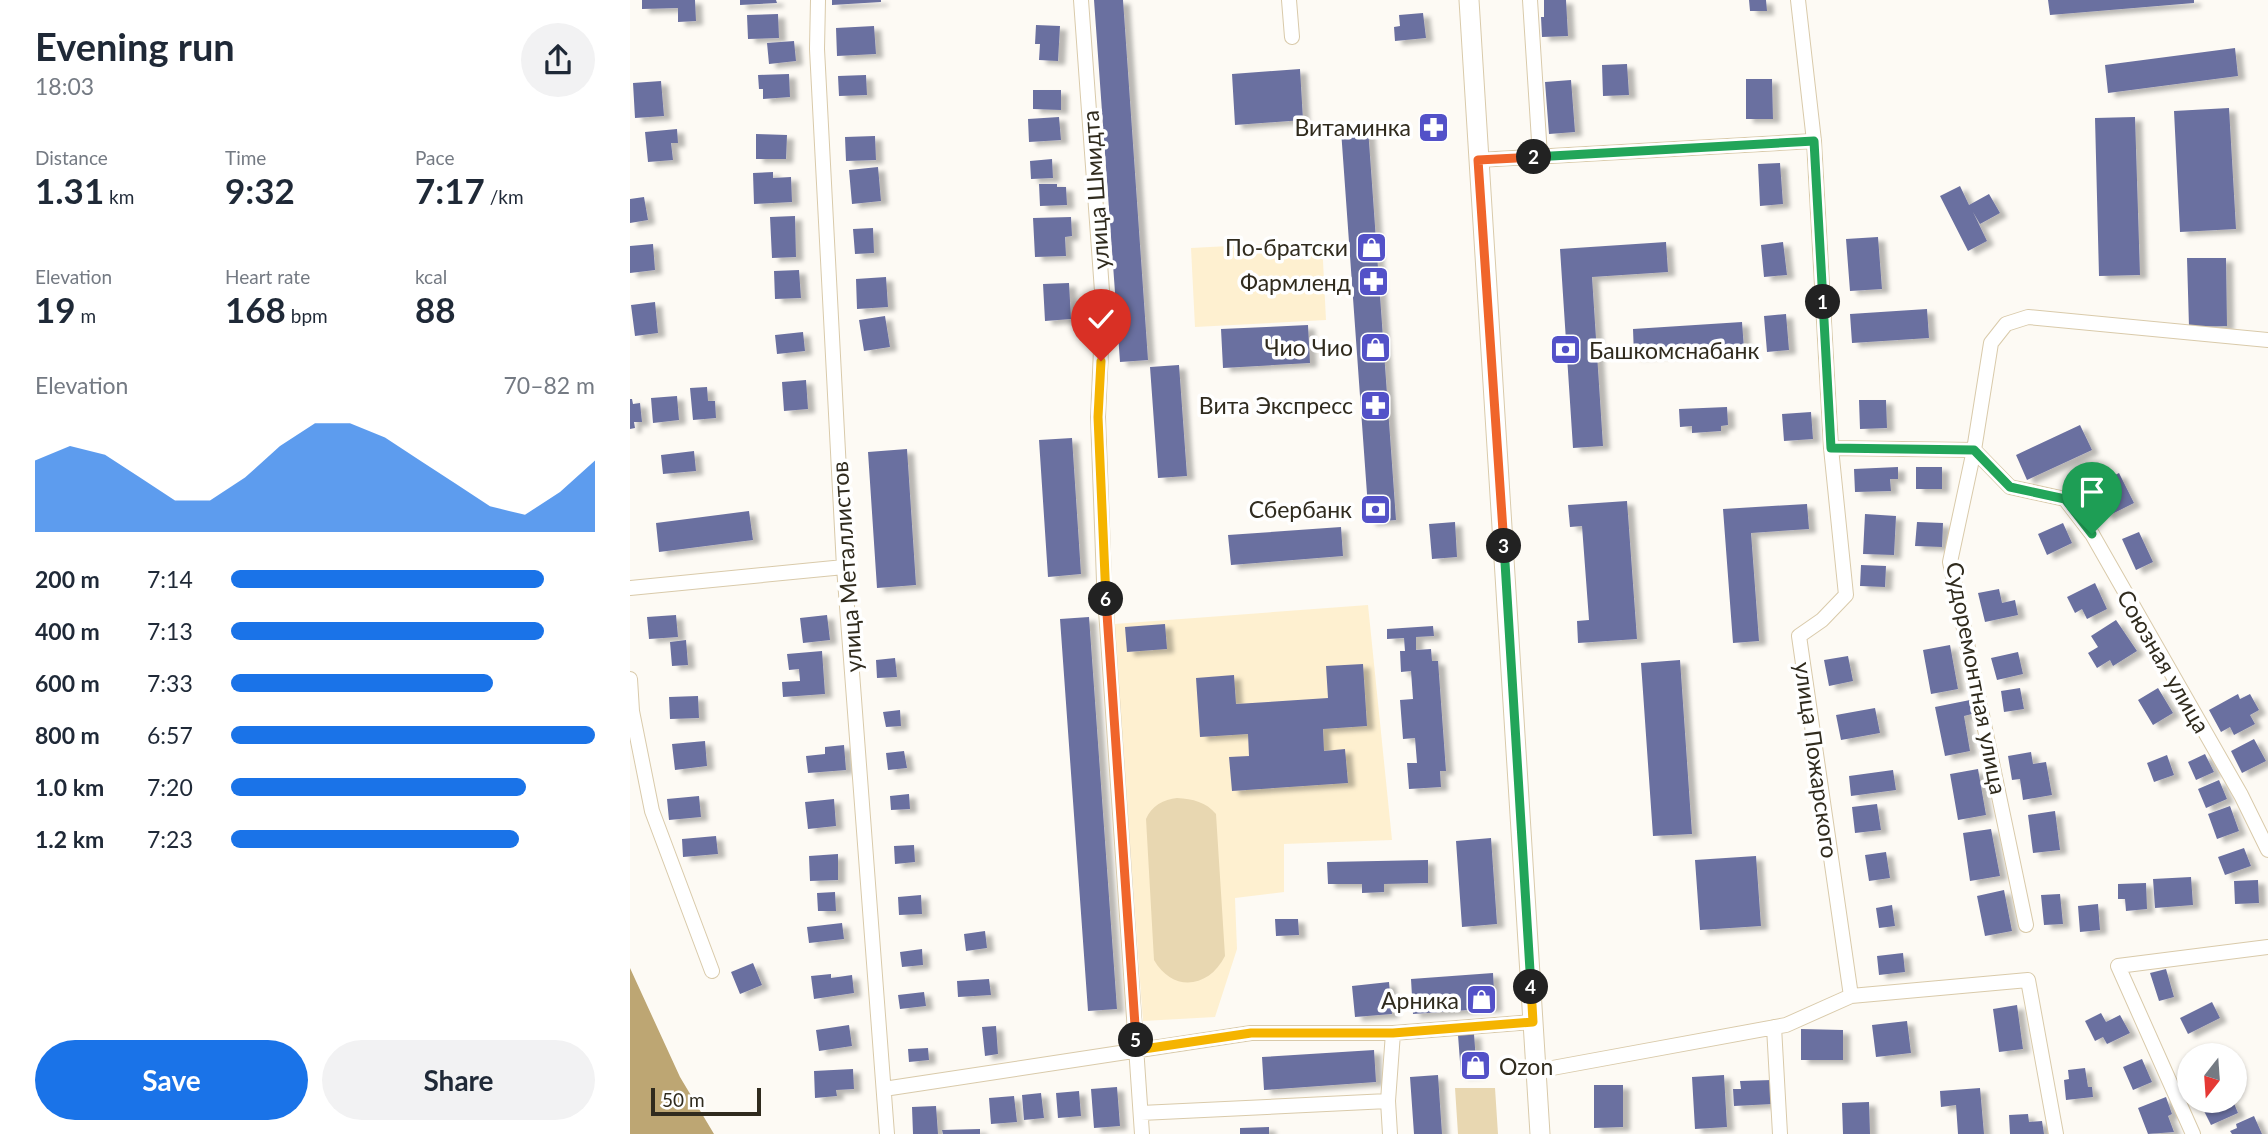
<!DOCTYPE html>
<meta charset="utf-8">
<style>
:root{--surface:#fff;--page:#f2f2f3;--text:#1f2937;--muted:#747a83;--accent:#1a73e8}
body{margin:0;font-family:Lato,sans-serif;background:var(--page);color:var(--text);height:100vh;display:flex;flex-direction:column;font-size:26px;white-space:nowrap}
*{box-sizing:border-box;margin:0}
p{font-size:23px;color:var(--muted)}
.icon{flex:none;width:38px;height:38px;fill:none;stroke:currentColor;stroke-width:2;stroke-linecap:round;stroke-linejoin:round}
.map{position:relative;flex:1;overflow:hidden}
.side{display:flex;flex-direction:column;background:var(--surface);width:630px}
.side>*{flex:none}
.needle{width:46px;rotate:197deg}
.fabs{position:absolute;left:1547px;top:1043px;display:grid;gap:14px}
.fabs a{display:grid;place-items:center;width:70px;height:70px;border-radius:50%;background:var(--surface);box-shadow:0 2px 5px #0004;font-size:35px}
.scale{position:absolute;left:21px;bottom:18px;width:110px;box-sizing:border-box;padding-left:7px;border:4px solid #302b1e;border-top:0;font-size:19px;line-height:24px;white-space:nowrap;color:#302b1e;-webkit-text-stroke:5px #fff;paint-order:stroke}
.pin{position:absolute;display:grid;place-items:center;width:60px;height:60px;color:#fff;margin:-72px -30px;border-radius:50% 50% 50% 0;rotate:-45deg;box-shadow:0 0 7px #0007}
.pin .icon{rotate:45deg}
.km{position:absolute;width:35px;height:35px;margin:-18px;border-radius:50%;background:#222;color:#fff;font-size:19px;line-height:35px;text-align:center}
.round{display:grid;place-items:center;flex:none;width:74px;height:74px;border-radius:37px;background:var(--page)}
.summary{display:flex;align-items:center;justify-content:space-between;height:119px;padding:0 35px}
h1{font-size:38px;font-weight:700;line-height:52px}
.stats{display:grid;grid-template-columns:repeat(3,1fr);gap:10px;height:119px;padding:7px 35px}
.stats div{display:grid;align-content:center}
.stats b{font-size:35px;font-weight:700}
.stats small{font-size:19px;font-weight:400}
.stats p{font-size:19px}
.chart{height:196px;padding:14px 35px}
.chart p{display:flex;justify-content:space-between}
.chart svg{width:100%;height:126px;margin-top:7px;fill:var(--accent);opacity:.7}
.action{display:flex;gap:14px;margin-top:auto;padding:14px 35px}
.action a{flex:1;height:80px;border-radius:42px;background:var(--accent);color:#fff;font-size:28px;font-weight:700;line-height:80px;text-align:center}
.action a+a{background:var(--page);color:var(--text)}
ul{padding:0 35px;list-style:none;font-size:23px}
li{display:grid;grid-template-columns:112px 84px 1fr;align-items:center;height:52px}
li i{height:18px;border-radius:9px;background:var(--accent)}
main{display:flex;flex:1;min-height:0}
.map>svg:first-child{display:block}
.built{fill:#fef0d0}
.green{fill:#e8d7b1}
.water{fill:#bda673}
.building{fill:#6b70a0;filter:url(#shadow)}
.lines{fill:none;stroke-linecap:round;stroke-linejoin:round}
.minor-casing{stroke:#d9caaa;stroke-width:16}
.secondary-casing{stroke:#d9caaa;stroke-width:21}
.minor{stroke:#fff;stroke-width:14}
.secondary{stroke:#fff;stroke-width:19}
.split-1-casing{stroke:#fff;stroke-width:14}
.split-2-casing{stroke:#fff;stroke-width:14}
.split-3-casing{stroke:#fff;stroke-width:14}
.split-4-casing{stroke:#fff;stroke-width:14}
.split-5-casing{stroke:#fff;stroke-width:14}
.split-6-casing{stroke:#fff;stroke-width:14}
.split-7-casing{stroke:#fff;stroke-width:14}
.split-1{stroke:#22a559;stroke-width:9}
.split-2{stroke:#22a559;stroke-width:9}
.split-3{stroke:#f0652b;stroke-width:9}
.split-4{stroke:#22a559;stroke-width:9}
.split-5{stroke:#f5b400;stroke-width:9}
.split-6{stroke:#f0652b;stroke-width:9}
.split-7{stroke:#f5b400;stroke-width:9}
.labels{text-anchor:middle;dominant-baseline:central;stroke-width:7;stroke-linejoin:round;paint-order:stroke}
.poi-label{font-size:23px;fill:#302b1e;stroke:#fff;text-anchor:end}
.street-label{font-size:23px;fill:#302b1e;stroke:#fff}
</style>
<main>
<section class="side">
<div class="summary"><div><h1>Evening run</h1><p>18:03</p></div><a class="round"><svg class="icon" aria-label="share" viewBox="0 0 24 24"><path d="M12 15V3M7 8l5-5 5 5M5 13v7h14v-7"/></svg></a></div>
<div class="stats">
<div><p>Distance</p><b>1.31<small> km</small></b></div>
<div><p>Time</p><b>9:32</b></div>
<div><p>Pace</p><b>7:17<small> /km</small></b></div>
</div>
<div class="stats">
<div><p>Elevation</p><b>19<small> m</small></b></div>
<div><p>Heart rate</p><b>168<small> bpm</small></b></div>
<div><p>kcal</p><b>88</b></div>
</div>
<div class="chart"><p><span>Elevation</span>70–82 m</p>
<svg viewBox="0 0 160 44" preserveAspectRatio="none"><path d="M0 44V19L10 14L20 17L30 25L40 33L50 33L60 25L70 14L80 6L90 6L100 11L110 19L120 27L130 35L140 38L150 30L160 19V44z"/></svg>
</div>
<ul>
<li><b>200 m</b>7:14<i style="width:86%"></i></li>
<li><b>400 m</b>7:13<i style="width:86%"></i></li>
<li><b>600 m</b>7:33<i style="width:72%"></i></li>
<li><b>800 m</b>6:57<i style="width:100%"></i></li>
<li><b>1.0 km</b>7:20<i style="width:81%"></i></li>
<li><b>1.2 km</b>7:23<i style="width:79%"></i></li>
</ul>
<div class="action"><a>Save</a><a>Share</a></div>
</section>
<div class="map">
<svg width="1638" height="1134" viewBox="0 0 1638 1134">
<defs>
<filter id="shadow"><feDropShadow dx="7" dy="4" stdDeviation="2" flood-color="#0004"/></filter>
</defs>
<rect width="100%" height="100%" fill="#fdfaf4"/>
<!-- built -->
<path class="built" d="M692,241L696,320L565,327L561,248Z
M738,605L762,840L654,844V892L605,898L607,949L585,1017L513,1021L484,624Z"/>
<!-- green -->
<path class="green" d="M547,798C563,799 576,802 586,814L595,956C579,988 543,993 524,960L516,819C521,806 534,799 547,798Z
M825,1088H865L868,1134H828Z"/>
<!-- water -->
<path class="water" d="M0,968L50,1077L84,1134H0Z"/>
<!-- building -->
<path class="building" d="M12,0H65L66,21L48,22V8L12,9Z
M110,0H146L147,3L110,5Z
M202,0H251V2L202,5Z
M464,0H493L518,360L490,362Z
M914,0H936L938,36L912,37L911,17H914Z
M1119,0H1136L1137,11H1120Z
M1418,0H1564V3L1420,15Z
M793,13L796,38L765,41L764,27L770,26L769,15Z
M148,14L149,38L118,39L117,15Z
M406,25L430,26L428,61L409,60L410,44H405Z
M244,26L246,54L207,56L206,28Z
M164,41L166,61L139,64L137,43Z
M1605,48L1608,76L1478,93L1475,65Z
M997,64L999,95L973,96L972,65Z
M670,69L673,120L605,125L602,74Z
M159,74L160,97L133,99V89H129L128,75Z
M236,75L237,95L209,96L208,76Z
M1116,79H1142L1143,119H1116Z
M941,80L945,132L919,134L915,82Z
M31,81L34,116L5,118L3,83Z
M403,90H431V110L403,109Z
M1599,108L1606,229L1550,232L1544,111Z
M429,117L431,140L399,142L398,119Z
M1505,117L1510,275L1469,276L1465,118Z
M738,128L766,520L739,522L711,130Z
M47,129L48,143H41L43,160L18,162L15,132Z
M126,134L157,135L156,159H126Z
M245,136L246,160L216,161L215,137Z
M422,159L423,178L401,179L400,161Z
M1150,163L1153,204L1130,206L1128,164Z
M248,167L251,201L222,204L219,170Z
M143,172V178L161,177L162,202L124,204L123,173Z
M409,184H427V187H436L437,205L410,206Z
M1330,186L1339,205L1359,194L1370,213L1350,224L1343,212L1357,241L1338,251L1310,196Z
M14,197L18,220L0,223V199Z
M165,216L166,257L142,258L140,217Z
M441,217L442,236L435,237L436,256L405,257L403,218Z
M243,228L244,253L225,254L223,229Z
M1248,237L1252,289L1220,291L1216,239Z
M1036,242L1038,272L962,277L973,446L943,448L930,249Z
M1153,242L1157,275L1134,277L1131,245Z
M23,244L25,270L0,273V246Z
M1557,258H1596L1597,326L1559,327Z
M169,270L171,298L145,299L144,271Z
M256,277L258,307L227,309L226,279Z
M439,283L441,319L415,321L413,284Z
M25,302L28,333L5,336L1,305Z
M1297,309L1299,338L1222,343L1220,314Z
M1156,314L1159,350L1137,352L1134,316Z
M255,316L260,347L234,351L229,320Z
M1112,322L1114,349L1004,356L1003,329Z
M678,325L680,363L593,368L591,329Z
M173,332L175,351L147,354L145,335Z
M549,365L557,476L528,478L520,367Z
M176,380L178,409L154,411L152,382Z
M77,387L78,401H85L86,418L63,420L60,388Z
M47,396L49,420L23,423L21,398Z
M0,399H2L3,404L10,403L12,422H4L5,428L0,429Z
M1229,400H1256L1257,428L1230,429Z
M1097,407L1098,425L1091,426V431L1062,433V426L1050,427L1049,409Z
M1181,412L1183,439L1154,441L1152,414Z
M1450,425L1462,450L1397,480L1386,455Z
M442,438L451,574L418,577L409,440Z
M277,449L286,585L247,588L238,452Z
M64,451L66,471L33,474L31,455Z
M1268,467V479H1260L1261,491L1225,492L1224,469Z
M1286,467H1312V489H1286Z
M1489,473L1504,503L1476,517L1461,487Z
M997,501L1007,639L948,643L947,621L959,620L952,526L940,527L938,505Z
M1177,504L1179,529L1121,533L1129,641L1103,643L1093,509Z
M119,511L123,540L29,552L26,523Z
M1235,514L1266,516L1264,555L1233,554Z
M825,522L827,557L802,559L799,524Z
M1287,522L1313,523L1312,547L1285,546Z
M1433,523L1442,543L1417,555L1408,534Z
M711,527L713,556L601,565L598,535Z
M1509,532L1523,562L1506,570L1492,539Z
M1231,565L1256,566L1255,587L1230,586Z
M1465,583L1477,609L1457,619L1452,609L1445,613L1437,597Z
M1369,589L1372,603L1385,600L1388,615L1355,622L1348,593Z
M46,615L48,637L19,639L17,617Z
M197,615L200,640L173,643L170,618Z
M459,617L487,1009L458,1011L430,619Z
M1486,620L1507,651L1483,666L1480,660L1467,668L1458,653L1468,647L1461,636Z
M535,624L537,649L497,652L495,627Z
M803,626L804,636L786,637V650L801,649L802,661H808L816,771H810L811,787L779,789L777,763H787L785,738L773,739L770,700L783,699L781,671L771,672L770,651H775L774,638L757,639V629Z
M56,640L58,665L42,666L40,642Z
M1320,645L1328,689L1301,694L1293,650Z
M192,651L195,694L153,697L152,682L170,681L169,669L159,670L157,654Z
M1388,652L1393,674L1367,680L1361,658Z
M1218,656L1223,681L1199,686L1194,660Z
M265,658L267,677L247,678L246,660Z
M1050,660L1062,834L1023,836L1011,663Z
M733,664L737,726L693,729L694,751L715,749L718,783L602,791L599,757L619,756L618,734L570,737L566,678L604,675L606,704L698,698L696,666Z
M1390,688L1394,709L1374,712L1371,691Z
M1528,688L1543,713L1523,725L1508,700Z
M1608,694L1610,699L1620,694L1629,710L1620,715L1625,724L1604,735L1600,727L1591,732L1579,710Z
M68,696L69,718L40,719L39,697Z
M1340,700L1342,714L1334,716L1340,751L1315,756L1305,707Z
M1245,708L1250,733L1211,740L1206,715Z
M270,710L271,726L256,727L253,712Z
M1624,739L1636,761L1612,773L1601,751Z
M75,741L77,766L45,770L42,744Z
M214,745L216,770L178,773L176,756L195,754V747Z
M274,751L277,768L258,770L256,753Z
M1401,752L1403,764L1416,762L1422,795L1393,800L1390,779L1382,780L1378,756Z
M1575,754L1584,772L1566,780L1558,762Z
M1537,755L1544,775L1524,782L1517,763Z
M1348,769L1356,815L1328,820L1320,774Z
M1263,770L1266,790L1221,796L1219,776Z
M1589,780L1597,799L1576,808L1568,789Z
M279,794L280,809L261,810L260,796Z
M69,796L71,817L39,820L37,799Z
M204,799L206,826L178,829L175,802Z
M1247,804L1251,830L1225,833L1222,807Z
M1600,806L1609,831L1587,839L1578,814Z
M1425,811L1430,850L1403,853L1398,815Z
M1361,829L1370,876L1340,881L1333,833Z
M86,836L88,854L53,857L52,839Z
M861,838L867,924L832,927L826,841Z
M284,845L285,862L265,864L264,846Z
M1614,848L1621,866L1595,875L1588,857Z
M1256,852L1260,878L1239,881L1235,855Z
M208,854V880L180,881L179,856Z
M1126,856L1131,926L1070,930L1065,860Z
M798,860V883L754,884V892L732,893V884H698L697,862Z
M1561,877L1563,905L1525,908L1523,879Z
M1628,880L1629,903L1605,904L1604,881Z
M1516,883L1517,909L1496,911L1495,899H1488V884Z
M1374,890L1382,931L1355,936L1347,896Z
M205,892L206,911H188L187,893Z
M1430,894L1433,924L1414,925L1411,895Z
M291,895L292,914L269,915L268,897Z
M1468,904L1470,930L1450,932L1448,906Z
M1262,905L1265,926L1249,928L1246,908Z
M645,919H668L669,935L646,936Z
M212,923L214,939L179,943L177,927Z
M355,931L357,948L336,951L334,934Z
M292,949L293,965L272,967L270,952Z
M1273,953L1275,972L1249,975L1247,956Z
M123,963L132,985L110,994L101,972Z
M1536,969L1544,997L1529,1001L1520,973Z
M863,973L865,1008L783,1014L781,979Z
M201,974V978L222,975L224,993L184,999L181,976Z
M359,979L361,995L328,997L327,981Z
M759,982L762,1014L725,1017L722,986Z
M294,992L296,1006L270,1009L268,995Z
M1582,1002L1590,1018L1558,1034L1550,1018Z
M1387,1005L1393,1049L1369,1052L1363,1009Z
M1471,1013L1476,1022L1490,1015L1500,1033L1477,1044L1473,1037L1465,1041L1455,1021Z
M1277,1021L1281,1053L1246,1057L1242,1025Z
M219,1025L222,1046L189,1051L186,1030Z
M366,1026L368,1054L355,1056L352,1027Z
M1171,1029L1213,1030V1060H1171Z
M844,1034L847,1074L831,1075L828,1035Z
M1579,1045L1584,1055H1565L1564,1052Z
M298,1048L299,1060L279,1062L278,1049Z
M744,1050L746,1082L634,1090L632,1057Z
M1512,1059L1522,1082L1503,1090L1493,1067Z
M1455,1068L1458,1087H1462L1463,1097L1436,1100L1434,1080L1439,1079L1438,1070Z
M223,1069L224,1089L206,1090L207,1096L185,1098L184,1071Z
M808,1075L812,1134H784L780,1077Z
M1094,1075L1097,1127L1065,1129L1062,1077Z
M1142,1080L1143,1104L1104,1106L1103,1089H1111L1110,1081Z
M964,1085H993V1127L964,1128Z
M487,1087L490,1126L464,1128L461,1089Z
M1350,1088L1354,1134H1328L1326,1105L1311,1107L1310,1091Z
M449,1091L451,1116L428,1118L426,1093Z
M411,1093L414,1118L394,1120L392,1095Z
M384,1096L387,1122L361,1124L359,1098Z
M1536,1097L1542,1114L1538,1116L1544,1132L1518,1134L1508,1108Z
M1591,1101H1603L1608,1113L1581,1125L1573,1109Z
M1239,1102L1240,1134H1213L1212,1103Z
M306,1106L308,1134H283L282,1107Z
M1398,1114L1399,1122L1412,1121L1414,1134H1380L1379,1115Z
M1624,1116L1632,1134H1602L1600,1131L1607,1128L1606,1124Z
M639,1127V1134H610V1128Z
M350,1129V1134H313L312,1130Z"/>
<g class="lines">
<defs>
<path id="minor" d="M188,0L187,49L214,567L257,1134
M451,0L473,305L468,417L474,581L512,1134
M659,0L662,37
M900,0L910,156
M1168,0L1184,141L1201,448L1216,595L1192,620L1169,636L1221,996
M848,160L1184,141
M1201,448L1344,450L1380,487L1435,499L1462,534L1611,795L1638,850
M0,588L214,567
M0,679L2,711L22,811L82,971
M1396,925L1320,562L1344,450L1361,343L1376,324L1398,317L1638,340
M1144,1027L1150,1134
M906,1071L1156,1025L1221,996L1398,980L1426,1134
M254,1089L621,1033H763L903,1022
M758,1101L763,1033
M511,1113L758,1101L760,1134
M1563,1134L1488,966L1638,947"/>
<path id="secondary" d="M839,0L910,1134"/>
</defs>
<!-- minor casing -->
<use href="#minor" class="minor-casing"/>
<!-- secondary casing -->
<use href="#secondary" class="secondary-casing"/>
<!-- minor -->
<use href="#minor" class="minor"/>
<!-- secondary -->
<use href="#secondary" class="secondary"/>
</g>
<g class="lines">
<defs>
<path id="split-1" d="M1193,302L1201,448L1344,450L1380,487L1435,499L1462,534"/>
<path id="split-2" d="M904,157L1184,141L1193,302"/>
<path id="split-3" d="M874,546L848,160L904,157"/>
<path id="split-4" d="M874,546L901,987"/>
<path id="split-5" d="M506,1040L507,1050L621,1033H763L903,1022L901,987"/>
<path id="split-6" d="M476,599L506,1040"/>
<path id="split-7" d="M471,361L468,417L476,599"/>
</defs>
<!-- split-1 casing -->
<use href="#split-1" class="split-1-casing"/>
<!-- split-2 casing -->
<use href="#split-2" class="split-2-casing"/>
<!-- split-3 casing -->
<use href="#split-3" class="split-3-casing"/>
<!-- split-4 casing -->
<use href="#split-4" class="split-4-casing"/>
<!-- split-5 casing -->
<use href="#split-5" class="split-5-casing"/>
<!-- split-6 casing -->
<use href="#split-6" class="split-6-casing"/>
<!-- split-7 casing -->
<use href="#split-7" class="split-7-casing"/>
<!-- split-1 -->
<use href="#split-1" class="split-1"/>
<!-- split-2 -->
<use href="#split-2" class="split-2"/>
<!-- split-3 -->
<use href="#split-3" class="split-3"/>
<!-- split-4 -->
<use href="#split-4" class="split-4"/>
<!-- split-5 -->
<use href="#split-5" class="split-5"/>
<!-- split-6 -->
<use href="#split-6" class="split-6"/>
<!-- split-7 -->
<use href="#split-7" class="split-7"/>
</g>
<!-- icons -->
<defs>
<symbol id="pharmacy-square" viewBox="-11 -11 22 22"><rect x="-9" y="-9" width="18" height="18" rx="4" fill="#5351c8" stroke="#fff"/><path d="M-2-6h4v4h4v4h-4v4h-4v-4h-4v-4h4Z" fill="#fff"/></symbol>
<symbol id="shop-square" viewBox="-11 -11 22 22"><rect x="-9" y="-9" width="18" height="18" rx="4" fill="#5351c8" stroke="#fff"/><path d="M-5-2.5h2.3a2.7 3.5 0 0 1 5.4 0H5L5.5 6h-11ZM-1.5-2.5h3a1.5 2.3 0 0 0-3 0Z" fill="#fff"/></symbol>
<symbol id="bank-square" viewBox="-11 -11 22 22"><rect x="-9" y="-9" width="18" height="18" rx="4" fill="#5351c8" stroke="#fff"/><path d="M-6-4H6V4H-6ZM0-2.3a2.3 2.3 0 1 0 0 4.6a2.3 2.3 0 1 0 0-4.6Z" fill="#fff"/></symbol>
</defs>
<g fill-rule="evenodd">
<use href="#pharmacy-square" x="786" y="110" width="35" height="35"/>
<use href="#shop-square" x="724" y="230" width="35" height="35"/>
<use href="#pharmacy-square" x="726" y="264" width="35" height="35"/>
<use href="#shop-square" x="728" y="330" width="35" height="35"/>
<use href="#bank-square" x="918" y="332" width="35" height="35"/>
<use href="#pharmacy-square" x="728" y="388" width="35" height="35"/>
<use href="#bank-square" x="728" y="492" width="35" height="35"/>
<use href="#shop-square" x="834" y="982" width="35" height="35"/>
<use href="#shop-square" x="828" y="1048" width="35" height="35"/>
</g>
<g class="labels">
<!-- poi labels -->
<g class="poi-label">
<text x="781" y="127">Витаминка</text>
<text x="718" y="247">По-братски</text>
<text x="721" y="282">Фармленд</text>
<text x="723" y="347">Чио Чио</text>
<text x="959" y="350" text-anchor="start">Башкомснабанк</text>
<text x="723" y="405">Вита Экспресс</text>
<text x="722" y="509">Сбербанк</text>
<text x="829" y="1000">Арника</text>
<text x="869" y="1066" text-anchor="start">Ozon</text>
</g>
<!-- street labels -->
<g class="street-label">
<text transform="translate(465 190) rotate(-94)">улица Шмидта</text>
<text transform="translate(216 567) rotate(-94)">улица Металлистов</text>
<text transform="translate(1534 661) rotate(60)">Союзная улица</text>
<text transform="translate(1347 678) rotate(79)">Судоремонтная улица</text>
<text transform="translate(1187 760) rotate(82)">улица Пожарского</text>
</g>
</g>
</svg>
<div class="fabs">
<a><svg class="needle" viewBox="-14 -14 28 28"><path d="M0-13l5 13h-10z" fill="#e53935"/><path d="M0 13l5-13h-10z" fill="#747a83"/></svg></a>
</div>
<div class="scale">50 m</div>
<div class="pin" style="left:1462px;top:534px;background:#1e9e55"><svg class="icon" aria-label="arrive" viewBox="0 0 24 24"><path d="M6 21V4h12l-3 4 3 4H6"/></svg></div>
<div class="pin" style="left:471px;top:361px;background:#d93025"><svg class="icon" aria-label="check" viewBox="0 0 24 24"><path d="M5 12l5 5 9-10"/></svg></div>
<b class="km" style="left:1193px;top:302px">1</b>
<b class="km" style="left:904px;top:157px">2</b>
<b class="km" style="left:874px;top:546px">3</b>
<b class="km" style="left:901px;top:987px">4</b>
<b class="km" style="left:506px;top:1040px">5</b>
<b class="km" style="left:476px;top:599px">6</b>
</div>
</main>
